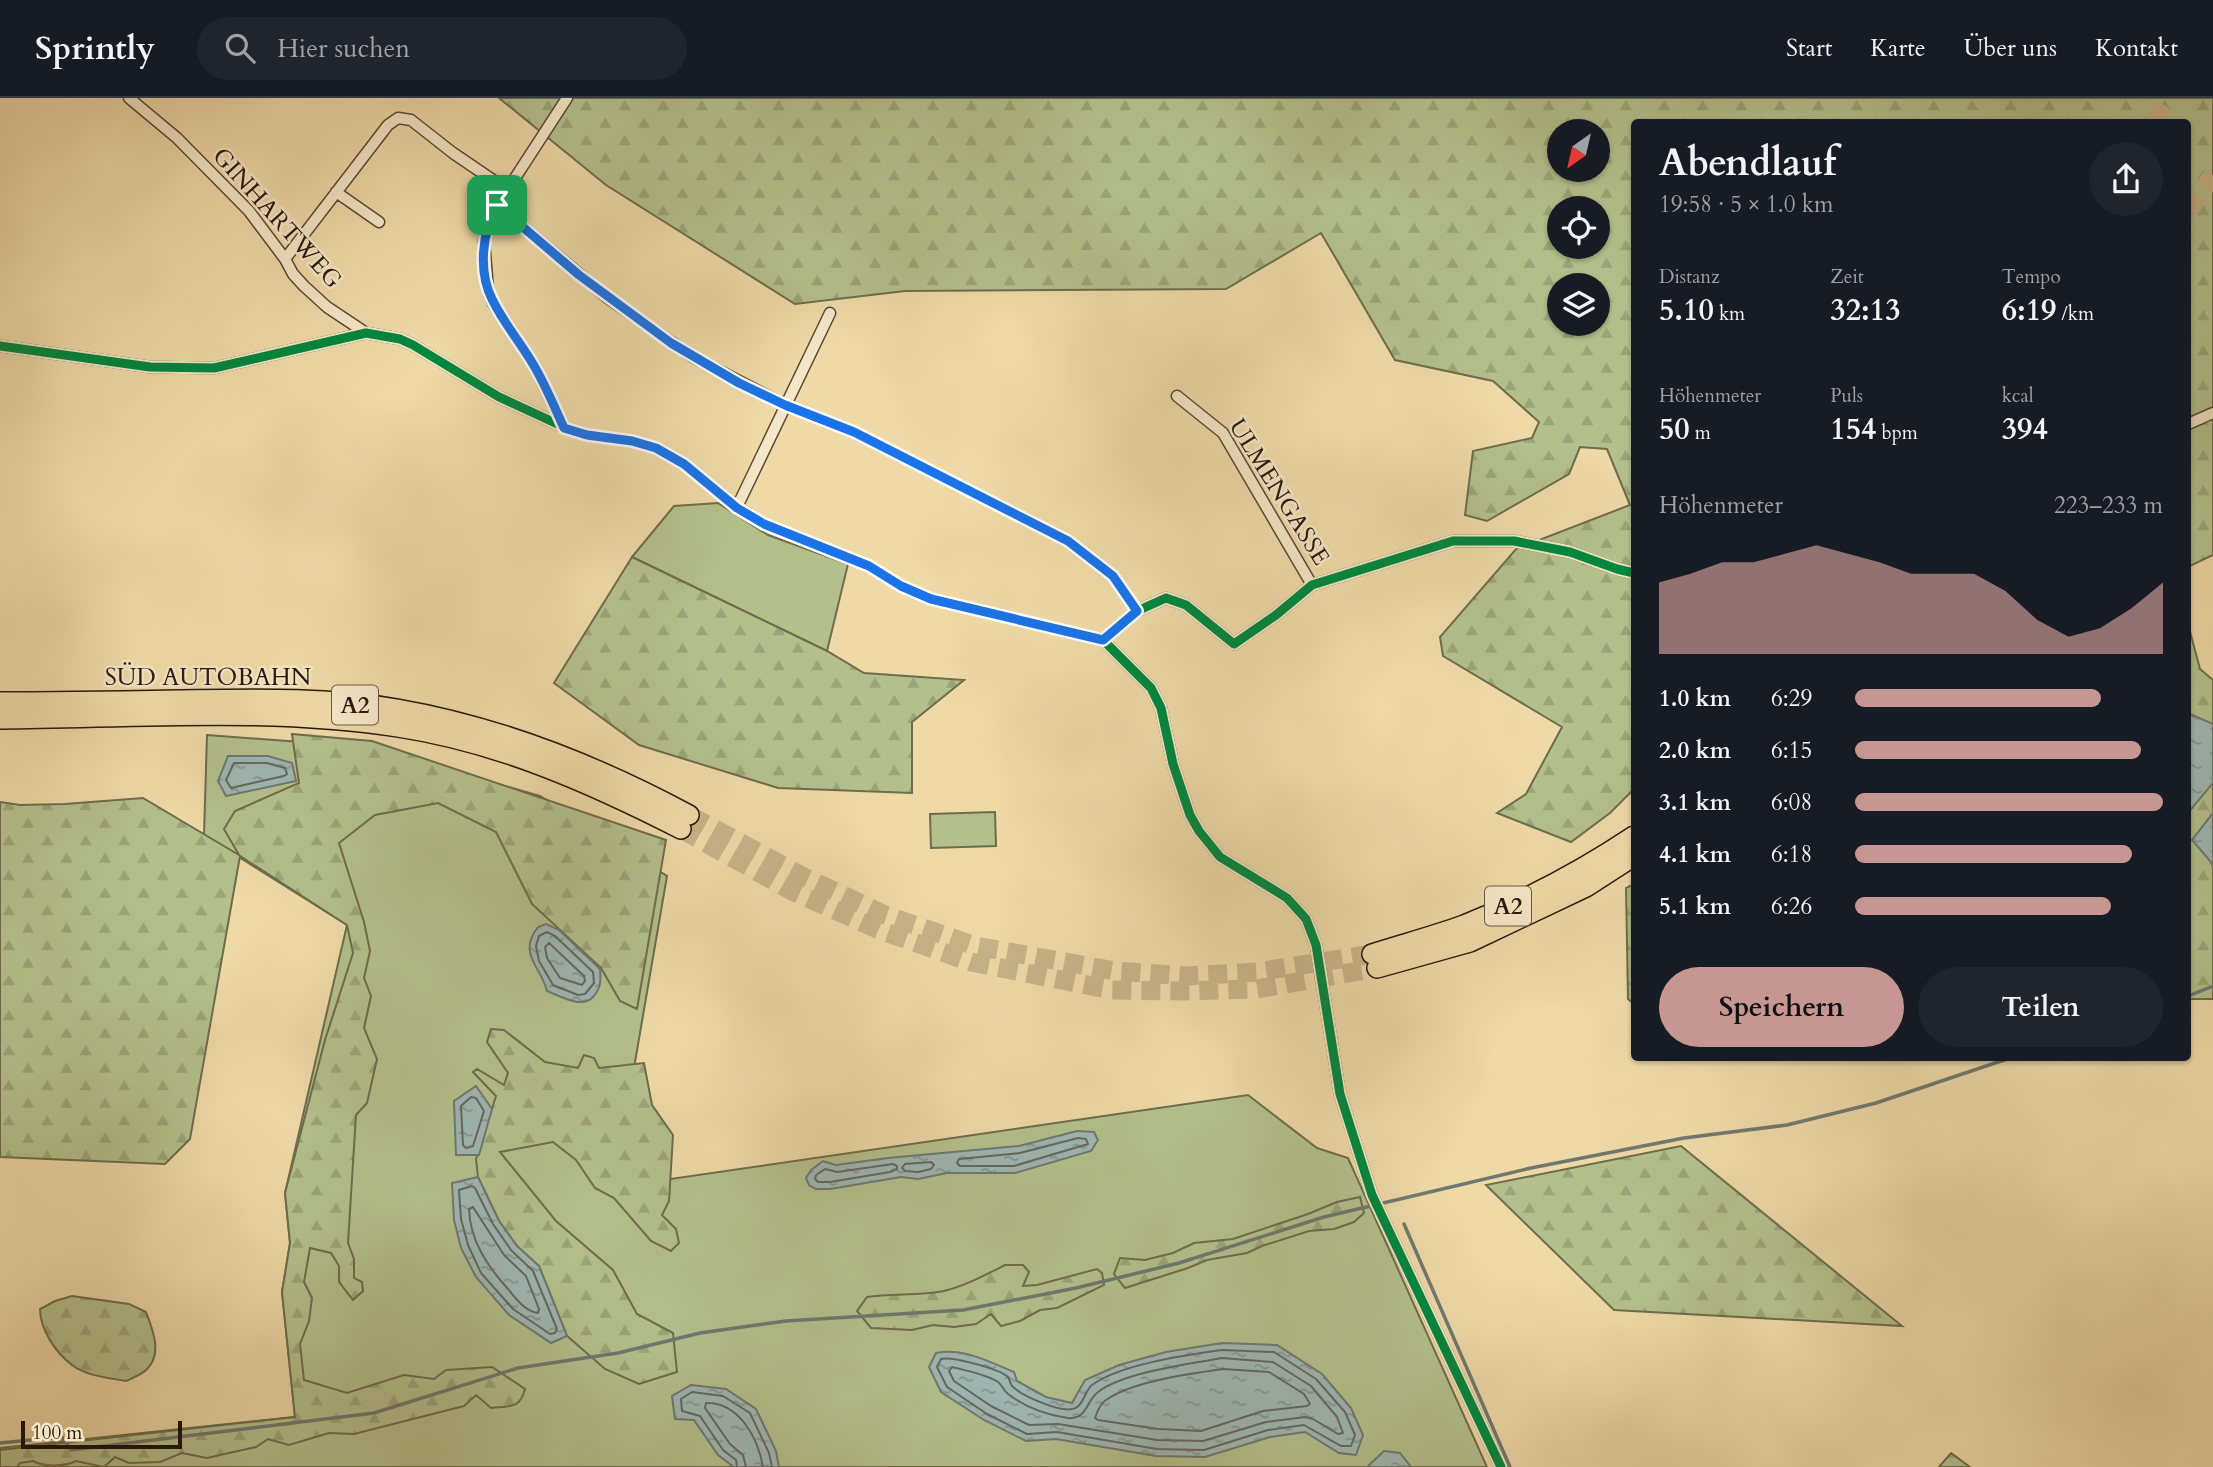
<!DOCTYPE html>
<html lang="de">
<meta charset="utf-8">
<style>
:root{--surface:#171b24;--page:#20242c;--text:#f1f3f6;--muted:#9ea1a6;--line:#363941;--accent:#c59692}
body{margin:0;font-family:Cardo,serif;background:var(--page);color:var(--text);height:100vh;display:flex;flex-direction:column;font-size:26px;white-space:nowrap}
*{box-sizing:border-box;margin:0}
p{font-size:23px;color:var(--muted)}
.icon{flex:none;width:38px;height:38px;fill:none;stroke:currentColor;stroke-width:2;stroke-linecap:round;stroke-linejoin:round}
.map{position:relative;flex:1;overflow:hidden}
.drawer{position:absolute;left:1631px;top:21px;width:560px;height:942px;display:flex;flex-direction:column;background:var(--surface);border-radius:7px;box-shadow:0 2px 5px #0004}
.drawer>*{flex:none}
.needle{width:46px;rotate:214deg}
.buttons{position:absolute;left:1547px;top:21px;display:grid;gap:14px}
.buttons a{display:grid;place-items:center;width:63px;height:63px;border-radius:50%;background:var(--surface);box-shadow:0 2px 5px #0004;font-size:35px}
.scale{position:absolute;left:21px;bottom:18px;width:161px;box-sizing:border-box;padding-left:7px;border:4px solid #28190c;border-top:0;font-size:19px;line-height:24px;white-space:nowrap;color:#28190c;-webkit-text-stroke:5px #f4e6c6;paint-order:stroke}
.pin{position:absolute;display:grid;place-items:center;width:60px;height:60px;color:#fff;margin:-30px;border-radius:14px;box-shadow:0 4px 10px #0006}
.round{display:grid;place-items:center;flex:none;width:74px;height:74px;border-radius:37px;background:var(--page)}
.summary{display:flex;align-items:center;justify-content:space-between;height:119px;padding:0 28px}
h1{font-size:38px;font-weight:800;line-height:52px}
.stats{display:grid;grid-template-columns:repeat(3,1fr);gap:10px;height:119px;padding:7px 28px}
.stats div{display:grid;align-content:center}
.stats b{font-size:30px;font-weight:800}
.stats small{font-size:19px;font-weight:400}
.stats p{font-size:19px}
.chart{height:196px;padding:14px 28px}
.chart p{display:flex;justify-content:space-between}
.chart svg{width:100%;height:126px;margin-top:7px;fill:var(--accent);opacity:.7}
.action{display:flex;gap:14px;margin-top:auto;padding:14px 28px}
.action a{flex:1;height:80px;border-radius:42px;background:var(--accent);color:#111;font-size:28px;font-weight:800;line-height:80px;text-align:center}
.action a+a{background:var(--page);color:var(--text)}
ul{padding:0 28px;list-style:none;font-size:23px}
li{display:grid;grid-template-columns:112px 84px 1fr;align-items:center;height:52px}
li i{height:18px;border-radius:9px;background:var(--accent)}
header{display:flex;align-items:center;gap:42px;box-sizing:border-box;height:98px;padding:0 35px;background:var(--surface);border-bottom:2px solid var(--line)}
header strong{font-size:33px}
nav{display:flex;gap:38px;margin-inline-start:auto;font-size:24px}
.search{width:490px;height:63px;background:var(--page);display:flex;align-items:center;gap:18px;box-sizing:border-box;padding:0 24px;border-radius:38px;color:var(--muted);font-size:26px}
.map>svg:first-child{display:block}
.green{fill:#b3c08c;stroke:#6e6c4c;stroke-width:2}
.forest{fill:url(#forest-firs);stroke:#6e6c4c;stroke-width:2;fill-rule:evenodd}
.water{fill:url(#water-ripples);stroke:#6f7870;stroke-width:2}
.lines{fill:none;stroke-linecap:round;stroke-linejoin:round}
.shore{stroke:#636860;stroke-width:2}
.stream{stroke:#6f7870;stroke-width:3.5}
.highway-tunnel{stroke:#c6b388;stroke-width:19;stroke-dasharray:19 10;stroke-linecap:butt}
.street-casing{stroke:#5a4933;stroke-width:13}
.highway-casing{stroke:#28190c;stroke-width:22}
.street{stroke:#f4e6c6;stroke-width:10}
.highway{stroke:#eed9a7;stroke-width:19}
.cycleway-casing{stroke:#f4e6c6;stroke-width:13}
.cycleway{stroke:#00873e;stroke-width:9}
.route-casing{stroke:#fff;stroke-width:14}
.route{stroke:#1a73e8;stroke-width:9}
.labels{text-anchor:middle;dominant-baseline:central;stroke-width:5;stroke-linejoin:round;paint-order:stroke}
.shield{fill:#f4e6c6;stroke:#655644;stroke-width:2}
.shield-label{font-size:23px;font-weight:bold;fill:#28190c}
.street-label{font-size:24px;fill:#28190c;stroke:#f4e6c6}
</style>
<header>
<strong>Sprintly</strong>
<div class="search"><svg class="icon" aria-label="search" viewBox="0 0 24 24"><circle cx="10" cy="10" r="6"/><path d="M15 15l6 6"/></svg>Hier suchen</div>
<nav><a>Start</a><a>Karte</a><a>Über uns</a><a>Kontakt</a></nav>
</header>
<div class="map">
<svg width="2213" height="1369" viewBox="0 0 2213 1369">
<defs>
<pattern id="forest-firs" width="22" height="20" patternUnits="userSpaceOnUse" patternTransform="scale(1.75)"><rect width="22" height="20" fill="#b3c08c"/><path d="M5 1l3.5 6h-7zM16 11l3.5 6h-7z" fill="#9aa478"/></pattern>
<pattern id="water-ripples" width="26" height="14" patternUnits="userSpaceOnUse" patternTransform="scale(1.75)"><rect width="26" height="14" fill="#9eb7b3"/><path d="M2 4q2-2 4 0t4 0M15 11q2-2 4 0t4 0" fill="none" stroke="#819490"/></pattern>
</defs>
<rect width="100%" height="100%" fill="#eed9a7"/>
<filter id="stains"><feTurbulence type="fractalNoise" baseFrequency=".00286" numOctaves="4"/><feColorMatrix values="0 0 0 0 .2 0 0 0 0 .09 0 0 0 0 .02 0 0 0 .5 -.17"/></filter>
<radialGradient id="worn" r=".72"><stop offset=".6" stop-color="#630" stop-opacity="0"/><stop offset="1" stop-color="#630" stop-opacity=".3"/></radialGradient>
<!-- green -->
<path class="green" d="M718,405L768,437L848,466L827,553L632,459L674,408Z
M207,637L368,649L540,698L667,778L635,964L664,1082L1248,997L1317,1050L1348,1060L1487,1369H0V1350L295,1319L282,1194L290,1145L285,1095L347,827L204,737Z
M995,714L996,748L931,750L930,716Z"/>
<!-- forest -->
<path class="forest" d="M499,0H2213V457L2188,469V24H1634V691L1610,715L1571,744L1497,715L1526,696L1562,629L1443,558L1440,539L1516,451L1630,407L1607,351L1580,349L1569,376L1487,423L1465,417L1473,353L1532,340L1539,324L1493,283L1395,262L1321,135L1226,191L905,193L795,206L606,87ZM1559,33H1598V72H1559ZM1559,110H1598V149H1559ZM1559,187H1598V226H1559Z
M632,459L827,553L864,575L964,582L912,624V695L778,690L639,647L554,585Z
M2188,526L2200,571L2213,582V901H2188Z
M292,636L372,643L666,742L637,911L620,903L601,870L532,806L496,734L438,705L375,717L339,745L364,824L370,853L364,880L371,898L364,930L377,961L367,1005L356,1017L348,1145L354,1161V1180L362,1184L363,1193L353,1202L339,1184V1168L331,1155L310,1150L304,1184L312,1200L309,1223L300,1246L304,1282L347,1295L404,1277L434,1281L446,1272L492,1269L525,1291C520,1311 510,1308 491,1310L476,1297L464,1308L354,1336L329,1335L289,1347L268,1341L256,1349L207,1360L182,1355L160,1364L129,1365L115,1359L104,1369L76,1363C64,1369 44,1369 33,1363L20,1365L17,1369H0V1352L295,1319L282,1194L290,1145L285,1095L325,942L353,855L347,827L240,758L190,1041L165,1066L0,1059V704L20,707L65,706L143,700L239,757L224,731L235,713L299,685Z
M1634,786V906L1628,901L1626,790Z
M491,931L504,932L545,964L578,970L584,957L594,960L599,970L644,965L652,1007L673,1037L669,1103L662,1117L676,1131L679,1145L671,1153L651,1143L614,1100L595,1090L576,1062L553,1044L500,1054L556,1123L613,1172L637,1216L673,1235L677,1274L639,1286L605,1271L567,1238L539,1168L517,1148L499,1123L478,1079L476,1061L496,998L473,974L477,971L504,987L508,975L487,944Z
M1681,1048L1902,1228L1614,1212L1486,1087Z
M1360,1099L1364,1115L1354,1124L1334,1131L1309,1133L1262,1148L1247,1155L1207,1162L1188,1170L1125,1190L1114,1176L1120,1160L1145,1162L1173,1155L1194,1145L1233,1141L1308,1116L1337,1104Z
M1005,1167H1023L1029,1174L1023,1188L1037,1187L1097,1171L1102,1175L1104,1187L1057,1210L1040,1212L1020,1223L1001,1228L991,1216L976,1226L954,1229L933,1227L912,1232L871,1230L857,1213L867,1199C892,1195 918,1198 944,1193C965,1188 985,1177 1005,1167Z
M72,1198L129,1206L146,1214C153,1232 163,1257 146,1272C141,1277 132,1280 126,1283C109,1280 86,1278 72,1267C55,1254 40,1231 40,1211L55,1203Z
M1951,1355L1970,1369H1939Z"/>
<!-- water -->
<path class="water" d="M2188,615L2213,626V685L2188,715Z
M228,658H268L292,665L296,683L226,698L218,683Z
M2213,715V770L2211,764L2192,742Z
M546,826L559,832L600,871C601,883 601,889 594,898C582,912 561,898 547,893C541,868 517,856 538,829Z
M476,988L492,1011L479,1057H456L454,1003Z
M1077,1033L1094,1034L1098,1042L1091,1053L1015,1075H947L918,1081L901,1079L830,1091H816L809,1087L806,1080L811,1072L823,1063L836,1067L888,1060L1019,1048Z
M478,1079L499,1123L517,1148L539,1168L567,1238L551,1245L509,1217L476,1179L461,1150L454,1122L452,1085Z
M1222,1245L1277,1247L1322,1276L1351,1310L1363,1337L1356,1357L1339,1355L1305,1334L1270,1339L1205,1359L1156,1358L1056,1341L1026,1343L984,1322L941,1294L929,1269L936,1255C962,1249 990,1264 1014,1274L1017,1283L1046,1299L1072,1305L1085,1282L1119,1267L1166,1254Z
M691,1287L726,1291L756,1311L776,1353L779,1369H734L718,1357L694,1322L675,1321L672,1298Z
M1384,1353L1400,1355L1411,1369H1367Z"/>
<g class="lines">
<!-- shore -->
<path class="shore" d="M234,665H267L285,670L287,676L284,678L231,690L226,682Z
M547,834L555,838L593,874L594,885L585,896L578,897L553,887L539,863L536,848L539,838Z
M549,845L584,878L585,883L582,887L560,880L547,860L545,849Z
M471,999L476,1000L484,1013L473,1048L466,1050L463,1047L461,1008Z
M1078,1040L1086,1041L1088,1046L1014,1068H960L957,1065L959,1061L1020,1055Z
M931,1064L934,1067L931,1071L918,1074L905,1073L902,1070L905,1066Z
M893,1066L897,1068V1071L890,1074L830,1084H818L815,1081L816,1077L825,1071L837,1074Z
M472,1088L475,1090L493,1126L511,1152L533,1173L557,1231L555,1235L550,1236L513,1211L481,1175L468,1147L461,1121L459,1092Z
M473,1109L504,1157L526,1178L539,1211L538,1215C525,1213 516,1201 508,1191C488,1169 470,1143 469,1111Z
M1222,1252L1274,1254L1316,1281L1345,1314L1355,1337L1351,1348H1341L1304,1327L1268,1332L1204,1352L1157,1351L1057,1334L1027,1336L987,1316L947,1289L937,1269L941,1261C951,1258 1000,1271 1008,1279C1010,1282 1010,1286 1012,1288C1022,1298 1059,1314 1072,1311C1083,1310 1085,1292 1092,1287C1121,1266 1187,1257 1222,1252Z
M1222,1260L1273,1264L1311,1288L1337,1319L1343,1335L1338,1336L1313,1321L1305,1319L1266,1324L1203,1343L1157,1342L1058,1326L1029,1327L991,1308L954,1283L949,1273L952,1269C967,1273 986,1276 998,1284C1002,1287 1004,1293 1008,1296C1025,1309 1047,1317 1068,1320C1087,1322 1086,1303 1098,1294C1124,1274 1190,1266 1222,1260Z
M1223,1271L1269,1274L1304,1296L1310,1306L1307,1308L1263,1313L1201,1333L1158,1331L1098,1322L1095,1320C1097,1314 1101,1305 1106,1302C1133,1283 1190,1276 1223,1271Z
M737,1369L736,1362L723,1352L700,1318L682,1313L681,1301L692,1294L723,1298L750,1315L769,1355L772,1369
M746,1369L743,1357L730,1346L705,1310L706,1305C739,1304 758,1340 763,1369"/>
<!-- stream -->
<path class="stream" d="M2188,898L2213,888
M1404,1126L1510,1369
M0,1345L62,1339L71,1352L374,1315L518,1270L618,1255L700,1235L786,1223L963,1212L1076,1190L1179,1165L1324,1119L1531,1070L1684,1040L1787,1027L1876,1005L2013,959"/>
<!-- highway-tunnel -->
<path class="highway-tunnel" d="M2155,24L2170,0
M2188,113L2213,77
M689,717L802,778L885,817L976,848L1115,873L1186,878L1257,874L1372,856
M681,731L792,793L882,833L971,864L1112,892L1184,893L1257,891L1377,870"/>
<defs>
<path id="street" d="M129,0L177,40L249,113L285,161L293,176L304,188L327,209L366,235
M336,94L379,124
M497,107L609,201L693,259L785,307L854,334L1068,443L1113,478L1137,513
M285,161L388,27L398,20L411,22L453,55L506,91
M0,248L150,269L214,270L366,235L400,241L413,247L499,299L564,329L587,337L632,343L656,350L684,366L737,409L764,426L869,468L901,488L931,501L1103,542
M1177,298L1223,335L1312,487
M2188,326L2213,315
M564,329L534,267L493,205L488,192L484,143L491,117L567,0
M737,409L830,215
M1103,542L1151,590L1161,610L1173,666L1190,717L1199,733L1220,759L1287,800L1306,821L1316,847L1340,996L1372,1097L1501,1369
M1103,542L1137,513L1166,500L1186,507L1234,546L1276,517L1312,487L1453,443H1514L1570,454L1617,471L1634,475"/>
<path id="highway" d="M0,604C60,604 120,603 180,602C252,601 326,599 397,611C501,629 596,667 689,717
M0,621C132,620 267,609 398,629C498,644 591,685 681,731
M1372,856C1403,846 1434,838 1464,827C1525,803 1580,774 1634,738
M1377,870L1470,844L1586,789L1634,758"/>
</defs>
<!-- street casing -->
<use href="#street" class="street-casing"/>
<!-- highway casing -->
<use href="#highway" class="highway-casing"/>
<!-- street -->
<use href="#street" class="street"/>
<!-- highway -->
<use href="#highway" class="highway"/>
<defs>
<path id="cycleway" d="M0,248L150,269L214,270L366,235L400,241L413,247L499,299L564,329L587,337L632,343L656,350L684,366L737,409L764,426L869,468L901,488L931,501L1103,542
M1103,542L1151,590L1161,610L1173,666L1190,717L1199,733L1220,759L1287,800L1306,821L1316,847L1340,996L1372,1097L1501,1369
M1103,542L1137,513L1166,500L1186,507L1234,546L1276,517L1312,487L1453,443H1514L1570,454L1617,471L1634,475"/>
</defs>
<!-- cycleway casing -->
<use href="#cycleway" class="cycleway-casing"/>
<!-- cycleway -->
<use href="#cycleway" class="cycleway"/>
</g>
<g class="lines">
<defs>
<path id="route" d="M497,107L579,177L671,245L739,285L785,307L854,334L1068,443L1113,478L1137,513L1103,542L931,501L901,488L869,468L764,426L737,410L684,366L656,350L632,343L587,337L564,330C554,308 545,286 533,266C520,244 503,224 492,201C478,173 482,134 497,107Z"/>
</defs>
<!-- route casing -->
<use href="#route" class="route-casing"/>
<!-- route -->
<use href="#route" class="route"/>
</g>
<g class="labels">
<!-- shield labels -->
<g class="shield">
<rect x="332" y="587.5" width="46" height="39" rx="5"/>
<rect x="1485" y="788.5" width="46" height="39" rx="5"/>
</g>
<g class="shield-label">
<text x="355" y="607">A2</text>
<text x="1508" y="808">A2</text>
</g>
<!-- street labels -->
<g class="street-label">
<text transform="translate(277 120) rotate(48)">GINHARTWEG</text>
<text transform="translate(1279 394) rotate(58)">ULMENGASSE</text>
<text x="208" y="579">SÜD AUTOBAHN</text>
</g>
</g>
<rect width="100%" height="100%" filter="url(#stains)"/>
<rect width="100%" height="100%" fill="url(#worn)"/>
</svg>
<div class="buttons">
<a><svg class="needle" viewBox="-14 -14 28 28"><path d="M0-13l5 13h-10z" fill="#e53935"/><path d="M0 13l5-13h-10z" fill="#9ea1a6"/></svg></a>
<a><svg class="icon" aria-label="locate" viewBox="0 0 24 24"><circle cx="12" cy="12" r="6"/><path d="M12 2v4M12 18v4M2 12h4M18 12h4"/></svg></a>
<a><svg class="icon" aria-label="layers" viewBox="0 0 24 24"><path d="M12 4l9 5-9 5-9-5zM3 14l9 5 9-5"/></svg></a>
</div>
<div class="scale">100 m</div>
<div class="pin" style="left:497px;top:107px;background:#1e9e55"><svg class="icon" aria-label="arrive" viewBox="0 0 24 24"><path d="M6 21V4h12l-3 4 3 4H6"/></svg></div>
<section class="drawer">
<div class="summary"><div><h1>Abendlauf</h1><p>19:58 · 5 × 1.0 km</p></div><a class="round"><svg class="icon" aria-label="share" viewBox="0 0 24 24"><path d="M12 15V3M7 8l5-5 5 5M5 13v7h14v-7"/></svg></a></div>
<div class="stats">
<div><p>Distanz</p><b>5.10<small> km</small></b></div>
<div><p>Zeit</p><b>32:13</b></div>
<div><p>Tempo</p><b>6:19<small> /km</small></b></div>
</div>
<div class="stats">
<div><p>Höhenmeter</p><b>50<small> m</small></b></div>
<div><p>Puls</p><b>154<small> bpm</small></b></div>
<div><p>kcal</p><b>394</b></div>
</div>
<div class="chart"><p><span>Höhenmeter</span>223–233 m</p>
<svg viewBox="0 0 160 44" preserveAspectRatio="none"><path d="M0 44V19L10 16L20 12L30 12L40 9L50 6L60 9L70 12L80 16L90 16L100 16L110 22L120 32L130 38L140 35L150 28L160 19V44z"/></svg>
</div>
<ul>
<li><b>1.0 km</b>6:29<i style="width:80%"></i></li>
<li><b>2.0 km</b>6:15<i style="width:93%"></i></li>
<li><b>3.1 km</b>6:08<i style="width:100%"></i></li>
<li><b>4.1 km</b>6:18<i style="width:90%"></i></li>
<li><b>5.1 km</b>6:26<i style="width:83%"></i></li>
</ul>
<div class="action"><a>Speichern</a><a>Teilen</a></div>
</section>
</div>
